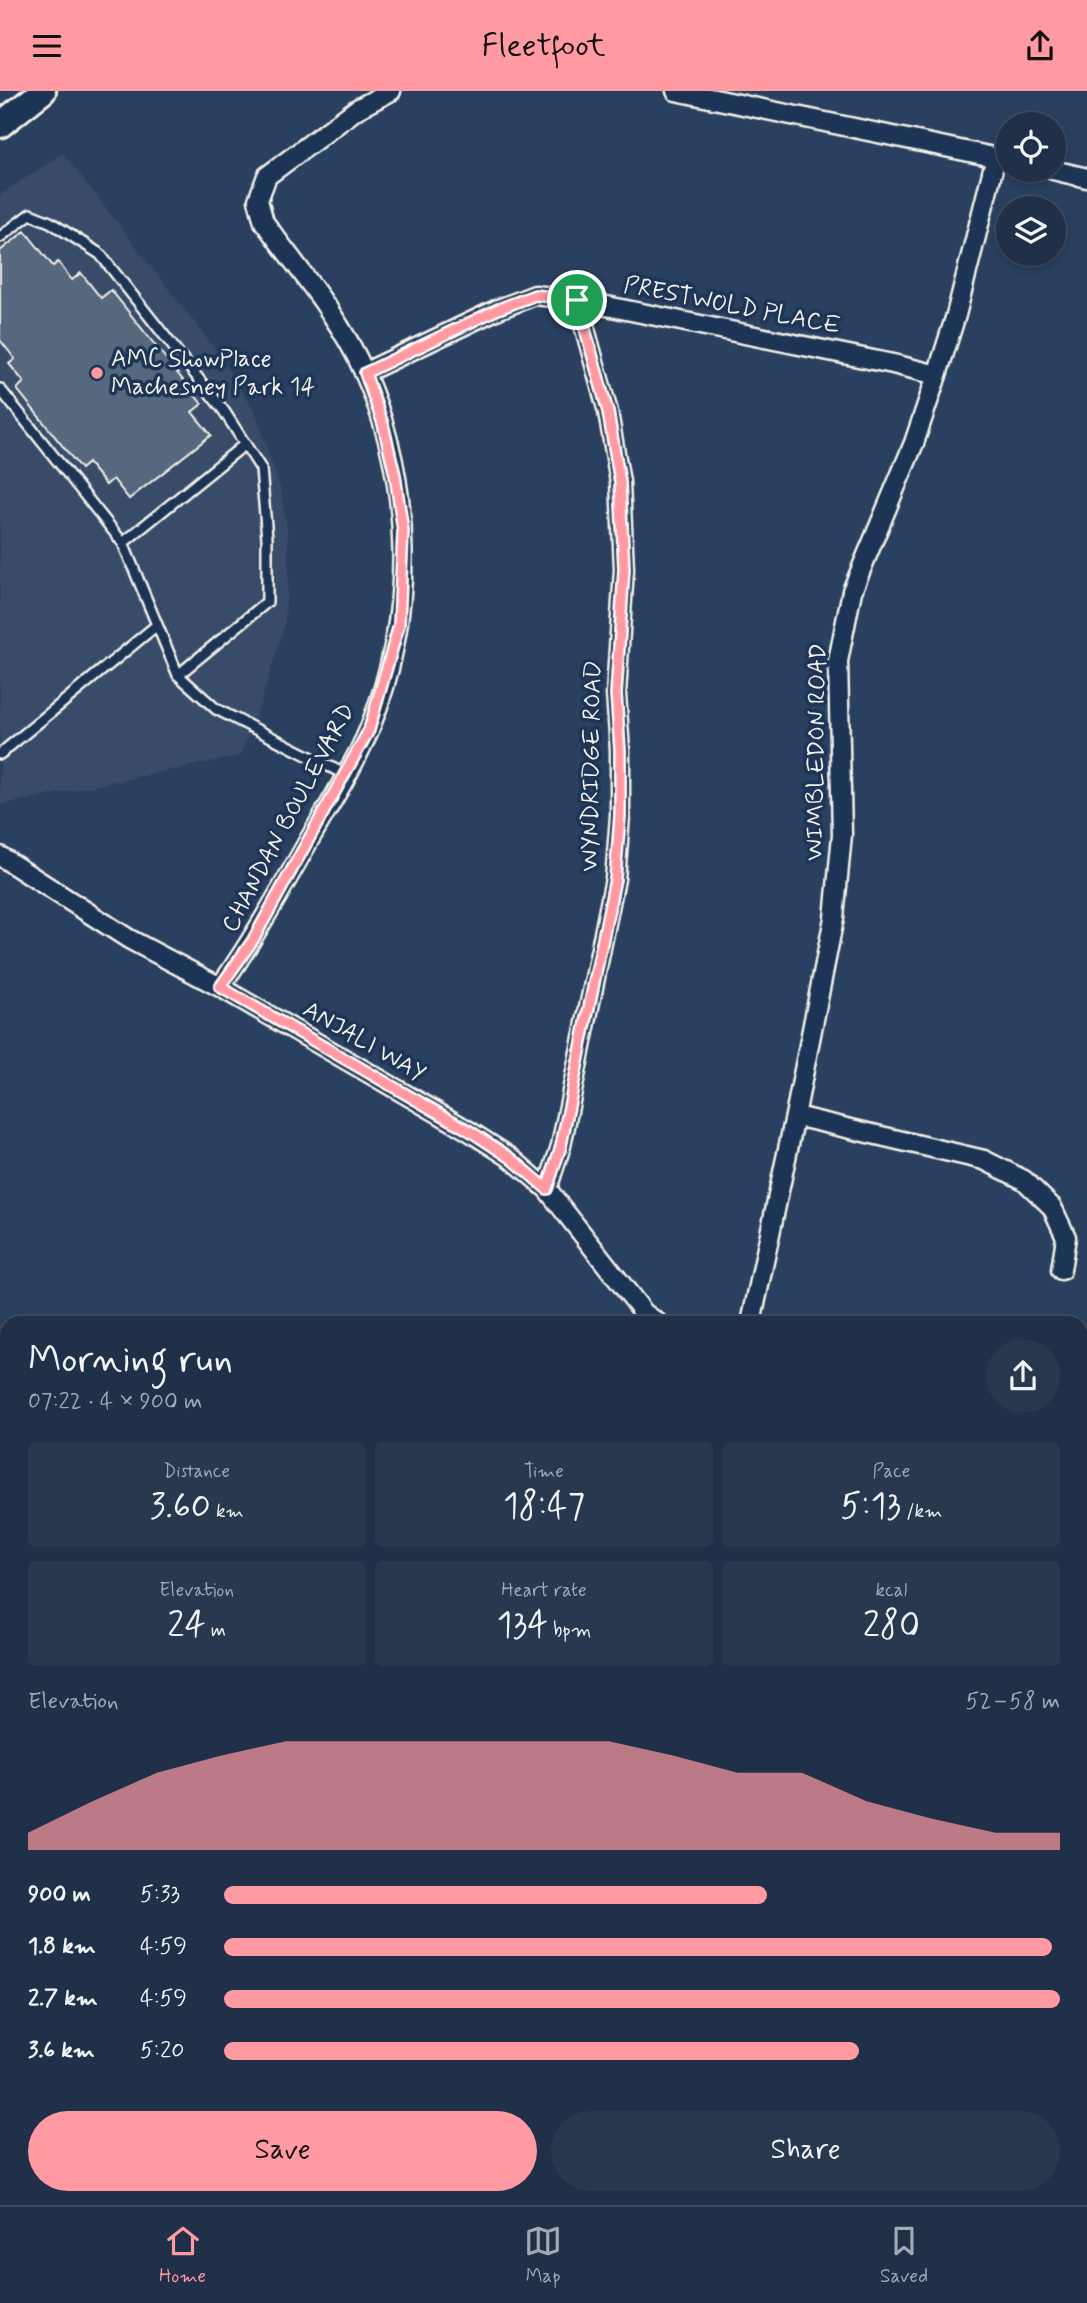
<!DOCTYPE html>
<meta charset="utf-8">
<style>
:root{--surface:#203048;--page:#28384f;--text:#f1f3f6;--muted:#a2a9b4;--line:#3d4b60;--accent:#ff9aa2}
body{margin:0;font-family:Mynerve,sans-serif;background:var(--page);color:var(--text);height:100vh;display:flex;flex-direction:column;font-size:26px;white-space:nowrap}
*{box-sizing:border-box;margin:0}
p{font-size:23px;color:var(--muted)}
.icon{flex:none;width:38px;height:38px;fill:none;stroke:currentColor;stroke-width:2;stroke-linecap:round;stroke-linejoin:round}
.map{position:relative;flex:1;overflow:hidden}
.side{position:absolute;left:0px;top:1225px;width:1088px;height:889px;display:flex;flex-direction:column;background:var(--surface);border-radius:21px 21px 0 0;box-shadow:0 4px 10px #0003,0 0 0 2px var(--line)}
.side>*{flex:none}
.controls{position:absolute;left:996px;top:21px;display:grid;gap:14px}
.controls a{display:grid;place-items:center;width:70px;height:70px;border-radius:50%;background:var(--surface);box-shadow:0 4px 10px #0003,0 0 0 2px var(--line);font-size:35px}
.pin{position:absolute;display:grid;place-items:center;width:60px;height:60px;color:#fff;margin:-30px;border:4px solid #fff;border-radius:50%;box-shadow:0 2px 7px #0007}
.round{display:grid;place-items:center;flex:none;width:74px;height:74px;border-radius:37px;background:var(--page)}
.overview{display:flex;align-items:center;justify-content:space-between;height:119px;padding:0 28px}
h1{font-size:38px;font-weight:600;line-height:52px}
.figures{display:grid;grid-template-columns:repeat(3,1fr);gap:10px;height:119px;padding:7px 28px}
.figures div{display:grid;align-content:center;border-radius:7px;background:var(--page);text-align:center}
.figures b{font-size:35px;font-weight:600}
.figures small{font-size:19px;font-weight:400}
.figures p{font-size:19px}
.chart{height:196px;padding:14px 28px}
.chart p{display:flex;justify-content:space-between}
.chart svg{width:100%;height:126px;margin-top:7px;fill:var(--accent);opacity:.7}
.cta{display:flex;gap:14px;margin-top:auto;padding:14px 28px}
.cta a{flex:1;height:80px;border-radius:42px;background:var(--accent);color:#111;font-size:28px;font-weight:600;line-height:80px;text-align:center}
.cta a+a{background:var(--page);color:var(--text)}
ul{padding:0 28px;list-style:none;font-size:23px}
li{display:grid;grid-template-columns:112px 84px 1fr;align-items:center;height:52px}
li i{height:18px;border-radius:9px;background:var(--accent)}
header{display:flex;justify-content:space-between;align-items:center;height:91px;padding:0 28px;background:var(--accent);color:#111;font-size:32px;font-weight:600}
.tabs{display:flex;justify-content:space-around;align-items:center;height:98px;border-top:2px solid var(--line);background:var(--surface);font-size:19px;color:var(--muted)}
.tabs a{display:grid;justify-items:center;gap:4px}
.tabs .current{color:var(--accent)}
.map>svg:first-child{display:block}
.built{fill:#374c69}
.green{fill:#445771;stroke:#9ca4ac;stroke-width:2}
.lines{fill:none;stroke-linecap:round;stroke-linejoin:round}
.stream{stroke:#a1a8b0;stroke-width:5}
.building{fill:#56677d;stroke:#f4f1e8;stroke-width:2}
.lane-casing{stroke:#f4f1e8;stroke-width:14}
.street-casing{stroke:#f4f1e8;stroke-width:23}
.secondary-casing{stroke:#f4f1e8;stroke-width:30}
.primary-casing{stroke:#f4f1e8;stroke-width:32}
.path{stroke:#f4f1e8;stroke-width:2.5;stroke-dasharray:5 5;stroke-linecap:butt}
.lane{stroke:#1d3557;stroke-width:9}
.street{stroke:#1d3557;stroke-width:18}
.secondary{stroke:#1d3557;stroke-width:24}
.primary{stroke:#1d3557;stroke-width:26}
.route-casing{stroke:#fff;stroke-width:14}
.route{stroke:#ff9aa2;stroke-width:9}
.poi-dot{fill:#ff9aa2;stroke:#1d3557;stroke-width:2.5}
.labels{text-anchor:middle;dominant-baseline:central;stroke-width:7;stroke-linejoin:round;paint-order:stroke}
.street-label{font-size:24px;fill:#f4f1e8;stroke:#1d3557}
.poi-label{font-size:24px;fill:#f4f1e8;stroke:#1d3557;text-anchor:start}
</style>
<header><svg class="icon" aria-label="menu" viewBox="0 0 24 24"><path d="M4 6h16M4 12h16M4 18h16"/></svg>Fleetfoot<svg class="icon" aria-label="share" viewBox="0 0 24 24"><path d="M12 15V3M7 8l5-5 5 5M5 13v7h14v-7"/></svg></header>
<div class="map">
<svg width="1087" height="2114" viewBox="0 0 1087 2114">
<rect width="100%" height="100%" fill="#2a4060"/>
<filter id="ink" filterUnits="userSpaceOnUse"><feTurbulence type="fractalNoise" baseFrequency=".0143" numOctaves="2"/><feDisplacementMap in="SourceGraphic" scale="14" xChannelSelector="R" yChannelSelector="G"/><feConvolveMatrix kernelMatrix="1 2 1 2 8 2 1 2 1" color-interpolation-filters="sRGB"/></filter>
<g filter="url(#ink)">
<!-- built -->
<path class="built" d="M63,62L209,250L255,320L281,399L288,444V494L284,536L261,611L240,665L0,714V104Z"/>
<!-- green -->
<path class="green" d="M0,1785L7,1786V2107H1082V1992H1087V2114H0Z"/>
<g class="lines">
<!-- stream -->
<path class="stream" d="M0,1441L7,1444
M1082,1663L1087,1664"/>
</g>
<!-- building -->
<path class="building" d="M25,140L53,175L58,171L72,189L81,182L101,207L111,199L202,313L192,321L211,344L129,408L113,388L106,394L88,372L81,378L17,298L24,291L9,273L15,268L0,249V160Z"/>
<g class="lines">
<defs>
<path id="lane" d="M0,146L30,123L50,131L100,163L224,320L261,378L267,447V511L178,584
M0,298L123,452L178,584L216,618L346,684
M123,452L244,354
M0,663L157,534"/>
<path id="street" d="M676,0L1008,69
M1053,79L1087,87
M364,282L496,219L535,204L577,209L893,273L937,284
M0,765L129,848L220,896L469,1040L511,1067L547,1098L644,1222L658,1232
M220,896C253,849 280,801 308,751C329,714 353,677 369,639C415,526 414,393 364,281C340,227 299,179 264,131L258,109L267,85L357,18L391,0
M795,1025L984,1069L1024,1089L1052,1116L1066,1146L1061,1179
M547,1098L561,1055L615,788L620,725V659L616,603L624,478L620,391L608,321L577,209
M751,1232L795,1025L834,827L842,744L838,570L852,500L914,352L937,284L956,224L996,66
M1082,1471L1087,1472"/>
<path id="secondary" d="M0,34L43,0"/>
<path id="primary" d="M0,1695L7,1697
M0,1738L7,1740
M1082,1902L1087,1903
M1082,1944L1087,1945"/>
</defs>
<!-- lane casing -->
<use href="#lane" class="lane-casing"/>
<!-- street casing -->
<use href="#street" class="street-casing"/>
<!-- secondary casing -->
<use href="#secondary" class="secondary-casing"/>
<!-- primary casing -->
<use href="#primary" class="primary-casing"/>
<!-- path -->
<path class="path" d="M0,1940H7
M413,2107L433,2114
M888,2107L922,2114
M603,2114L642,2107"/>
<!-- lane -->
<use href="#lane" class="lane"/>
<!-- street -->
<use href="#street" class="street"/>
<!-- secondary -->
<use href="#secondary" class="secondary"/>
<!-- primary -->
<use href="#primary" class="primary"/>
</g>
</g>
<g class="lines" filter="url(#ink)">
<defs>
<path id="route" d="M535,204L577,209L608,321L620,391L624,478L616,603L620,659V725L615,788L561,1055L547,1098L511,1067L470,1040L220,896L253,849L369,639L399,534L403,440L395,384L383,333L365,282L496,219Z"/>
</defs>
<!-- route casing -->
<use href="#route" class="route-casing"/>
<!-- route -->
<use href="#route" class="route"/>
</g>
<!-- markers -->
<circle class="poi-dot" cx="97" cy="282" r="7"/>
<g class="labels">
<!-- street labels -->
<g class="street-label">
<text transform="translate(732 215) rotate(11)">PRESTWOLD PLACE</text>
<text transform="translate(817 661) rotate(-89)">WIMBLEDON ROAD</text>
<text transform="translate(592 675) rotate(-89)">WYNDRIDGE ROAD</text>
<text transform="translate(289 727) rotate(-62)">CHANDAN BOULEVARD</text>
<text transform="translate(364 951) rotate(30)">ANJALI WAY</text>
</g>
<!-- poi labels -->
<g class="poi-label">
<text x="111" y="268">AMC ShowPlace<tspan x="111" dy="28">Machesney Park 14</tspan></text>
</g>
</g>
</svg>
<div class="controls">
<a><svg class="icon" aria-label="locate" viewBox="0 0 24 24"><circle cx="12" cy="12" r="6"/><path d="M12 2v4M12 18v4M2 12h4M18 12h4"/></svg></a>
<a><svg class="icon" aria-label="layers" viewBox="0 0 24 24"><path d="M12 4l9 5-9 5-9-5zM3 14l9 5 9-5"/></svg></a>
</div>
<div class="pin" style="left:577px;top:209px;background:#1e9e55"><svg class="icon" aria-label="arrive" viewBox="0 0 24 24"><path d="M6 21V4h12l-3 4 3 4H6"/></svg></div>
<section class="side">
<div class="overview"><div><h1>Morning run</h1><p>07:22 · 4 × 900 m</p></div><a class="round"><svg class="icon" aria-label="share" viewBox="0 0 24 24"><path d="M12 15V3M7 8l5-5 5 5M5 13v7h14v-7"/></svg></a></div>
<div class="figures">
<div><p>Distance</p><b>3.60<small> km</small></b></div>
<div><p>Time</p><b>18:47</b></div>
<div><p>Pace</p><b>5:13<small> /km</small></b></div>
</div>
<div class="figures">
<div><p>Elevation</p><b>24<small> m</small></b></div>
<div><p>Heart rate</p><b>134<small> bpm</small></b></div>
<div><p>kcal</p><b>280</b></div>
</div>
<div class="chart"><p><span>Elevation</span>52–58 m</p>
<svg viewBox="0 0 160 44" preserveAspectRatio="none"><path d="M0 44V38L10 27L20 17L30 11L40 6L50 6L60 6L70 6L80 6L90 6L100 11L110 17L120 17L130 27L140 33L150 38L160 38V44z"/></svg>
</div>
<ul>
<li><b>900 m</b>5:33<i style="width:65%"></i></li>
<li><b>1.8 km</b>4:59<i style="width:99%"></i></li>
<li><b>2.7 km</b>4:59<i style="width:100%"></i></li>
<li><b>3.6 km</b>5:20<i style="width:76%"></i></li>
</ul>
<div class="cta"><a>Save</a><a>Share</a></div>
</section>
</div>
<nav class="tabs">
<a class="current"><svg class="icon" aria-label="home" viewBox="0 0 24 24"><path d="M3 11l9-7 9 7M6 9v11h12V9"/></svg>Home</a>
<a><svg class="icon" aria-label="map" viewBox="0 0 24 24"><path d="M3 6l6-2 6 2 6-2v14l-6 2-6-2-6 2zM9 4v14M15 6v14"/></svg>Map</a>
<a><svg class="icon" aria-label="saved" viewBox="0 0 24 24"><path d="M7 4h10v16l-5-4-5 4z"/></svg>Saved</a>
</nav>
